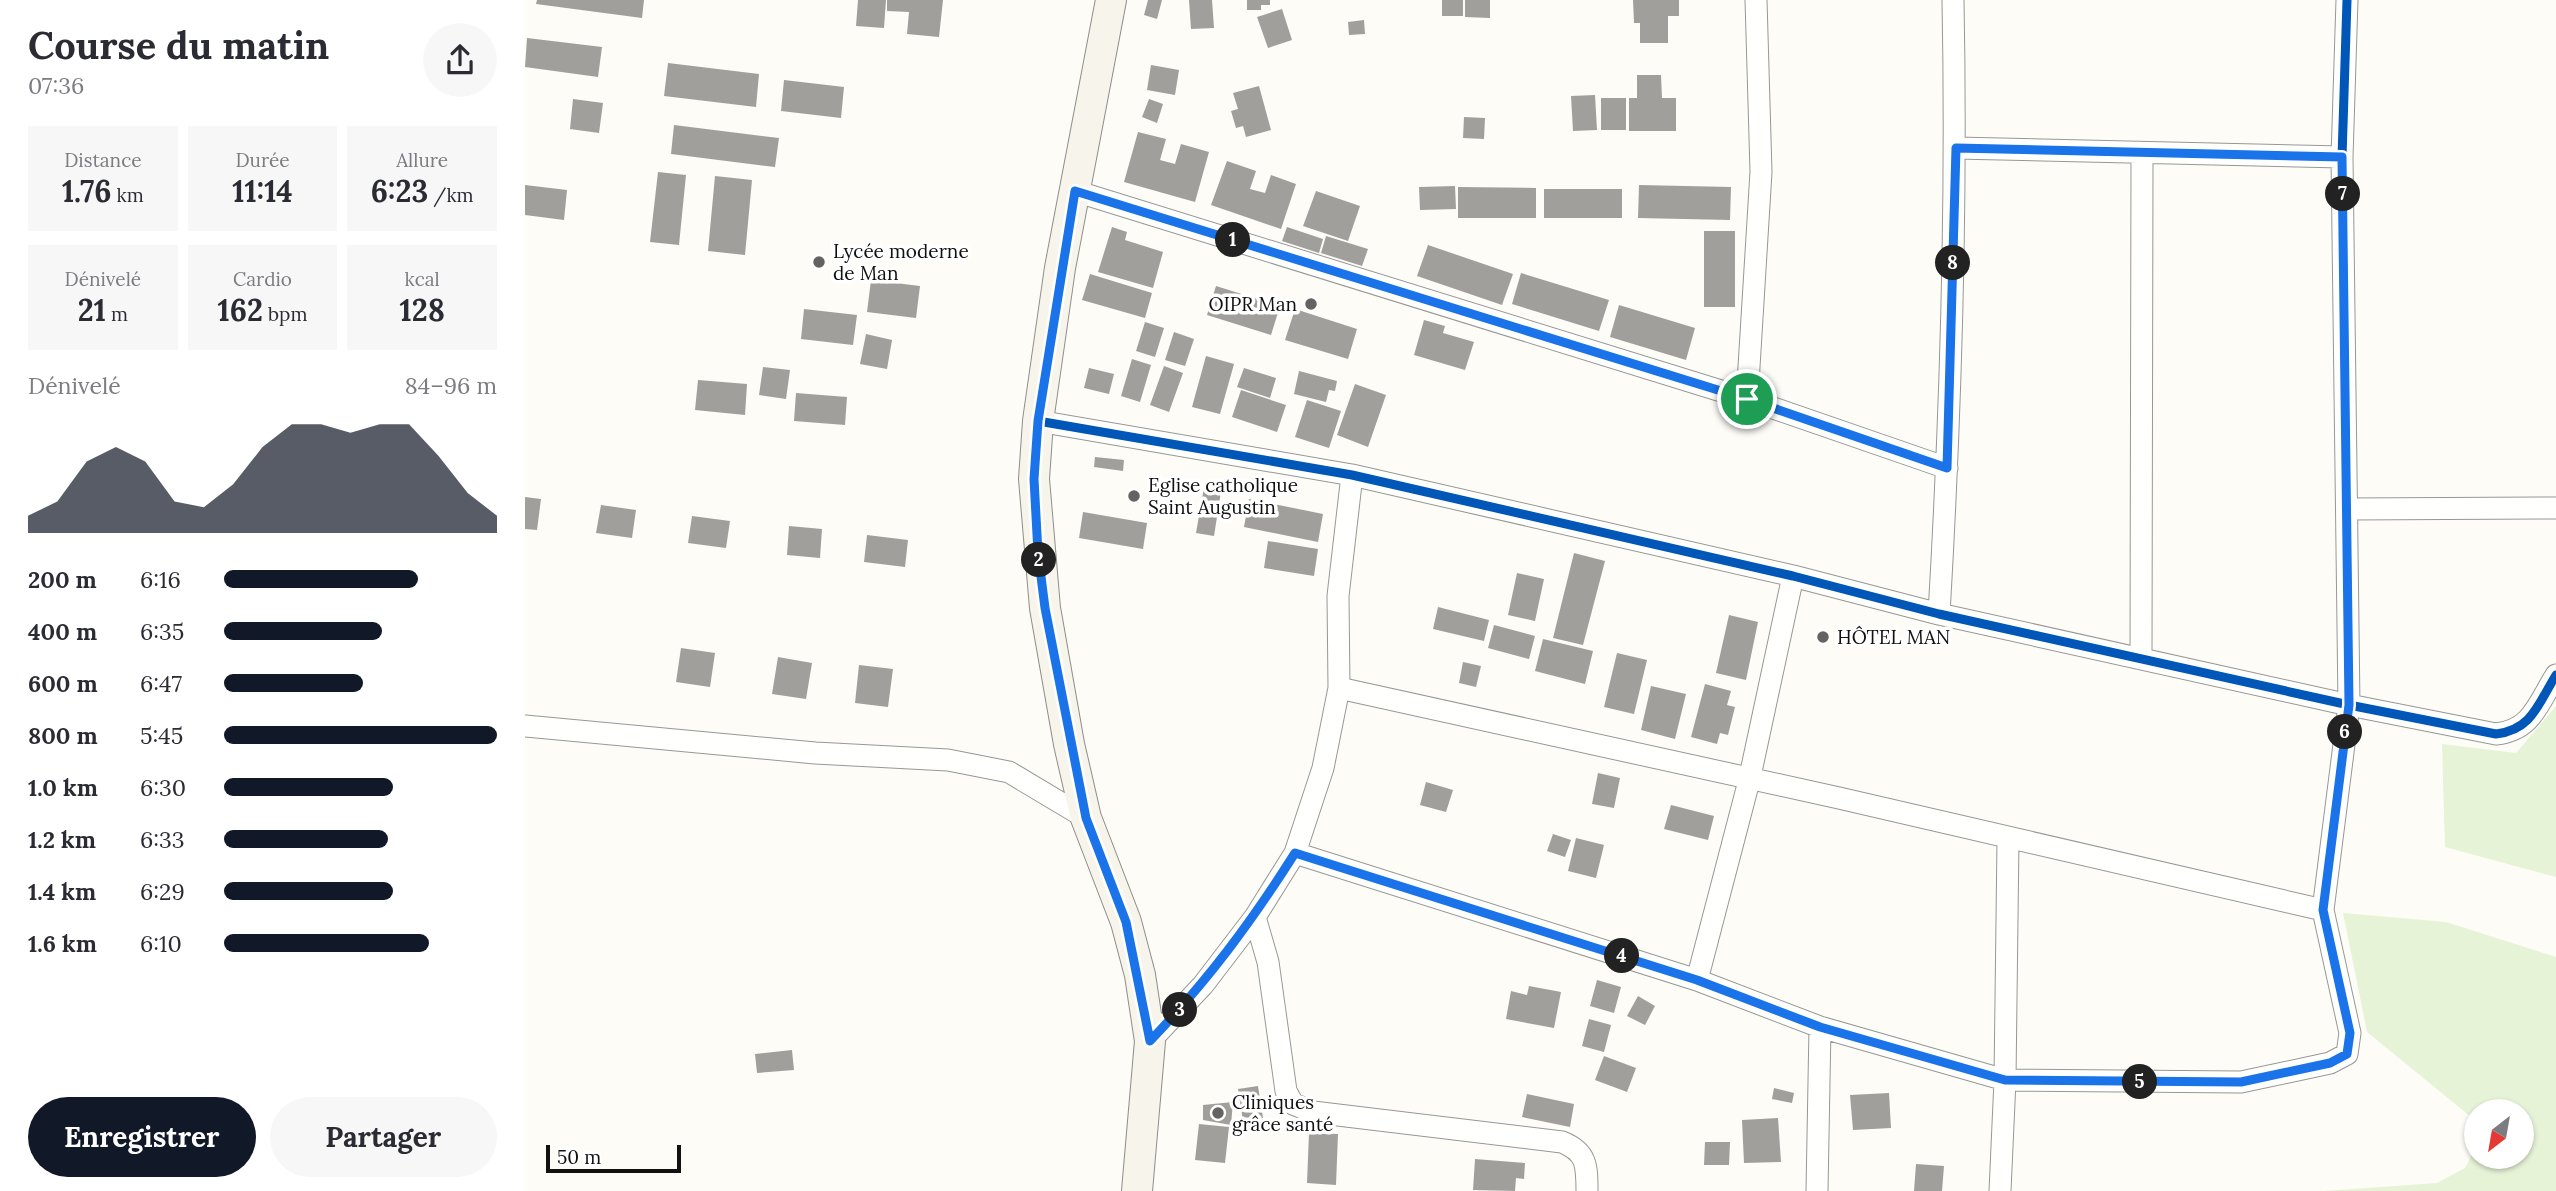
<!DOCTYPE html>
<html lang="fr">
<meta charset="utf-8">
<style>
:root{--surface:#fff;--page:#f7f7f7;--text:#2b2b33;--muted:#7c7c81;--accent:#111827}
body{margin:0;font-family:Lora,serif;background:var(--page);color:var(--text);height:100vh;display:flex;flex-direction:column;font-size:26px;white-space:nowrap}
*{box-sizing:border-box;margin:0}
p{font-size:23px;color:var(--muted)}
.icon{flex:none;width:38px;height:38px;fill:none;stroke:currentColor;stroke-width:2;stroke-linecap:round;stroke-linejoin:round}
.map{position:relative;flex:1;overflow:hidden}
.drawer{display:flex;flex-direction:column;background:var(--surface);width:525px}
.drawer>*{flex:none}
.needle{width:46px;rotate:211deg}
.controls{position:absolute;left:1939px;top:1099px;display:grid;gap:14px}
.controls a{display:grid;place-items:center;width:70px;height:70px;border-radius:50%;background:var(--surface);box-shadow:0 2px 5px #0004;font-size:35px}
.scale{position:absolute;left:21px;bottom:18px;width:135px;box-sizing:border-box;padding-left:7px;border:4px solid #111;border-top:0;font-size:19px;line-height:24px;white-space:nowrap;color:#111;-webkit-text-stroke:5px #fff;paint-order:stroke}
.pin{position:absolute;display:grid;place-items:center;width:60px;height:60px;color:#fff;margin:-30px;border:4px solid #fff;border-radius:50%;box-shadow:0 2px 7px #0007}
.km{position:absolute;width:35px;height:35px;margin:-18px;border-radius:50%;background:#222;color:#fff;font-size:19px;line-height:35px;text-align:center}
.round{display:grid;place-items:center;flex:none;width:74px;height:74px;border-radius:37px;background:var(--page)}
.overview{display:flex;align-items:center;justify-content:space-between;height:119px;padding:0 28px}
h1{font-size:38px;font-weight:700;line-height:52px}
.metrics{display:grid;grid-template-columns:repeat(3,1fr);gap:10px;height:119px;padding:7px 28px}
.metrics div{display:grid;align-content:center;border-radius:0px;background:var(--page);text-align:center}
.metrics b{font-size:30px;font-weight:700}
.metrics small{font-size:19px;font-weight:400}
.metrics p{font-size:19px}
.chart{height:196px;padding:14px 28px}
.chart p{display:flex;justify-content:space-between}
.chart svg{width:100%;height:126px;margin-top:7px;fill:var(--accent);opacity:.7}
.button{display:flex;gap:14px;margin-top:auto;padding:14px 28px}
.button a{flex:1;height:80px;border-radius:42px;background:var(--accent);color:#fff;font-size:28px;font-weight:700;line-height:80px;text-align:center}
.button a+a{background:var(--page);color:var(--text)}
ul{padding:0 28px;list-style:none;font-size:23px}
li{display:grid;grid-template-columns:112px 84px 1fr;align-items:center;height:52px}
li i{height:18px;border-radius:9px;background:var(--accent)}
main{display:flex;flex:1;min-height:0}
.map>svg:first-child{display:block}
.green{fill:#e7f3d7}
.building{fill:#a19f9c}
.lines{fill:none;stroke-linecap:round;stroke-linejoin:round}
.street-casing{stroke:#979795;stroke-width:23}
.secondary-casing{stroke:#8e8d8b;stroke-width:32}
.street{stroke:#fffffe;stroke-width:21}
.secondary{stroke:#f6f4eb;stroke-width:30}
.cycleway-casing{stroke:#fff;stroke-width:13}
.cycleway{stroke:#0057b8;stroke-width:9}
.route-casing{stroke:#fff;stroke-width:14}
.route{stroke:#1a73e8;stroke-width:9}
.poi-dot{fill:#646362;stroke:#fff;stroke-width:2.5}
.labels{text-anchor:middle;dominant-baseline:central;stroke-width:7;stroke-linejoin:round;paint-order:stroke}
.poi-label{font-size:19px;fill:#111;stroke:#fff;text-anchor:start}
</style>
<main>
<section class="drawer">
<div class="overview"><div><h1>Course du matin</h1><p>07:36</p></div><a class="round"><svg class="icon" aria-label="share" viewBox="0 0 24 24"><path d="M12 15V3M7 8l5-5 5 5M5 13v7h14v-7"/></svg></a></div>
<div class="metrics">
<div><p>Distance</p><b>1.76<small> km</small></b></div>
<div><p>Durée</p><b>11:14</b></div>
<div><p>Allure</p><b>6:23<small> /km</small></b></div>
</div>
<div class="metrics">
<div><p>Dénivelé</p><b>21<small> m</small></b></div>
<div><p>Cardio</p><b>162<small> bpm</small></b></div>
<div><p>kcal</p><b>128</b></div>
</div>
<div class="chart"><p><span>Dénivelé</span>84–96 m</p>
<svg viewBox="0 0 160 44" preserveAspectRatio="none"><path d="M0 44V38L10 33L20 19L30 14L40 19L50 33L60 35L70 27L80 14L90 6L100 6L110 9L120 6L130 6L140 17L150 30L160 38V44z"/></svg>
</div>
<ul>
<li><b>200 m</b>6:16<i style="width:71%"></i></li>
<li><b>400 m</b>6:35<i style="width:58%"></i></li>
<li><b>600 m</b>6:47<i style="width:51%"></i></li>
<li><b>800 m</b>5:45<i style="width:100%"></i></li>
<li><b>1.0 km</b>6:30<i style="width:62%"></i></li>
<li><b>1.2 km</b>6:33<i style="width:60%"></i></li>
<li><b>1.4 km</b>6:29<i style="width:62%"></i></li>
<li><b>1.6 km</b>6:10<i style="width:75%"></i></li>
</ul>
<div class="button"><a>Enregistrer</a><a>Partager</a></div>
</section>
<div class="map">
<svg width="2031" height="1191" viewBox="0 0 2031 1191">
<rect width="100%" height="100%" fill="#fdfcf7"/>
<!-- green -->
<path class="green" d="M2031,706V877L1920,847L1917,744L1991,753Z
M1818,913L1921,922L2031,957V1191H1799L1912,1183L1940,1168L1951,1146V1157H1997V1111H1951V1121L1842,1032Z"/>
<!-- building -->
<path class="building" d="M12,0H119L117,18L11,4Z
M333,0H361L359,28L331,26Z
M362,0H418L414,37L382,34L384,12L362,11Z
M623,0H637L632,19L619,15Z
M664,0H687L689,28L666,29Z
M722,0H745V5H736V10H722Z
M917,0H938V16H917Z
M940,0H965V18L940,17Z
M1108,0H1154V16H1143V43H1115V23H1109Z
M757,9L767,40L743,48L732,17Z
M839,20L840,34L824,35L823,22Z
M2,38L77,47L73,77L0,67Z
M143,63L234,74L231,107L139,96Z
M626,65L654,70L650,95L622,90Z
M1112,75H1136L1137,98H1151V131H1104V98H1112Z
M259,80L319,87L316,118L256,111Z
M734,86L746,130L721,137L718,126L711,128L706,111L713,109L708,93Z
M1070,95L1072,130L1048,131L1046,96Z
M1076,98H1101V130H1076Z
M48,99L78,103L74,133L45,129Z
M624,99L638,104L632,123L617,117Z
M939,117L960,118L959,139L938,138Z
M149,125L254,138L250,167L146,154Z
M613,132L641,139L635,160L650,164L656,144L684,152L670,202L599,182Z
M702,161L731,171L725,189L740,193L746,175L771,184L756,229L686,205Z
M133,172L161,175L154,245L125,242Z
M190,176L227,180L220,255L183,251Z
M0,185L42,190L39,220L0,215Z
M1114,185L1206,187L1205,220L1113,218Z
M930,186L931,209L895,210L894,187Z
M933,187L1011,188V218H933Z
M1019,189H1097V218H1019Z
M791,191L835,206L823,241L778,226Z
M587,227L602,232L600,240L638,252L628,288L573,272Z
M762,227L798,239L794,253L757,241Z
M1179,231H1210V307H1179Z
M801,236L843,249L837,266L796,253Z
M903,245L988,274L977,305L892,276Z
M996,273L1084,300L1074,331L987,304Z
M565,274L627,293L620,318L557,300Z
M346,280L395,286L391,318L342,312Z
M691,286L755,306L746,335L682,315Z
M1094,305L1170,328L1161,360L1085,337Z
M279,309L332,315L328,345L276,339Z
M770,309L832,329L823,359L760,340Z
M899,320L920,326L918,333L949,342L940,370L889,355Z
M620,322L639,328L630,357L611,351Z
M649,332L669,339L660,366L640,360Z
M341,334L367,340L362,369L335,364Z
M681,356L709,364L695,414L667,407Z
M607,359L626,365L615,402L596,396Z
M639,366L658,373L644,412L625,405Z
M238,367L265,370L261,399L234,395Z
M564,368L589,374L584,394L559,388Z
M719,368L751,378L745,398L712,387Z
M774,371L812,381L810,391L804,390L801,402L769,394Z
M173,380L222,384L220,415L170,410Z
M830,384L861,395L843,447L812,435Z
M716,390L761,405L752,432L707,417Z
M271,393L322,397L320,425L269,421Z
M782,400L816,411L804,448L770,437Z
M570,457L599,460L598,471L569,467Z
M680,482L697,485L689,536L671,533Z
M0,497L16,499L12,530L0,529Z
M724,499L798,514L793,542L719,527Z
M76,505L111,510L107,538L71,533Z
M558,512L622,523L618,549L554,538Z
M167,516L205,521L201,548L163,543Z
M264,526L297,529L295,558L262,555Z
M342,535L383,540L380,567L339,562Z
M743,541L793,549L789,576L739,568Z
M1049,553L1080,561L1058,645L1028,638Z
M992,573L1019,579L1010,621L983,615Z
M913,607L964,620L959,641L908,629Z
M1204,615L1233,622L1221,680L1191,673Z
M969,625L1010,636L1004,659L963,648Z
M1018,639L1068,651L1060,684L1010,671Z
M156,648L190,653L185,687L151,682Z
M1092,653L1122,660L1109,714L1079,707Z
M253,657L287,663L281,699L247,694Z
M938,662L956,666L951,687L934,683Z
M334,665L368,669L363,707L330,703Z
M1180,684L1206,691L1202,705L1210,707L1203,735L1195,733L1192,744L1166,737Z
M1126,686L1161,694L1150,739L1116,730Z
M1073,773L1095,778L1089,808L1067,804Z
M901,782L928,790L921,812L895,805Z
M1146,805L1189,816L1183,840L1139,829Z
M1028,834L1046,840L1040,857L1022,851Z
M1051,838L1079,845L1071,878L1043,871Z
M1072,980L1096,987L1089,1013L1065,1006Z
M1004,986L1036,992L1029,1028L981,1019L986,991L1002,995Z
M1113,996L1130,1006L1120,1025L1102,1016Z
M1064,1019L1086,1025L1079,1052L1057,1046Z
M267,1050L269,1070L232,1073L230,1054Z
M1079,1056L1111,1068L1102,1092L1070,1080Z
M733,1086L738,1118L718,1121L713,1089Z
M1249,1088L1269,1093L1267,1103L1247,1099Z
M1364,1093L1366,1128L1328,1130L1325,1095Z
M1002,1094L1049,1104L1045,1127L997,1117Z
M708,1102L706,1125L678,1120V1105Z
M1253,1118L1256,1162L1219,1163L1217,1120Z
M674,1124L704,1127L700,1163L670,1160Z
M784,1133L813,1134L811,1185L782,1183Z
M1180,1142H1205L1204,1165H1179Z
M950,1159L1000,1163L999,1179L991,1178L990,1191L948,1190Z
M1391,1164L1419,1166L1417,1191H1389Z"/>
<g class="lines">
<defs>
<path id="street" d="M1431,148L1817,157
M550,191L1222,399L1422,468
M1222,399L1236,172L1231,0
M513,421L827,475L1268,576L1414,614L1824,705L1971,734C2007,730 2013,704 2031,675
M1823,509L2031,508
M1414,614C1426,409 1432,205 1428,0
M1616,657L1617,154
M814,688L1314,798L1798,910
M0,726L290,753L423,760L484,772L561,818
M770,853L1172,980L1295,1027L1480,1080L1716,1082L1805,1063L1822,1054L1825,1033L1798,910L1824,705L1817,157L1822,0
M730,917L743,962L761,1091L768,1104L788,1112L1037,1142C1062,1152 1062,1166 1062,1191
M1172,980L1224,781L1268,576
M625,1041L678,985L730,917L770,853L798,768L814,688L813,596L827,475
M1292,1191L1295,1027
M1475,1191L1480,1080L1483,839"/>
<path id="secondary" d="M586,0L535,268L513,421L509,479L520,608L544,744L561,818L601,922L615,975L625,1041L612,1191"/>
</defs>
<!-- street casing -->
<use href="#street" class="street-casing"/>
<!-- secondary casing -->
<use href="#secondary" class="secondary-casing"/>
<!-- street -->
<use href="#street" class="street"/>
<!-- secondary -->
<use href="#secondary" class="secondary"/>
<defs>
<path id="cycleway" d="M513,421L827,475L1268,576L1414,614L1824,705L1971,734C2007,730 2013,704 2031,675
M770,853L1172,980L1295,1027L1480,1080L1716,1082L1805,1063L1822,1054L1825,1033L1798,910L1824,705L1817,157L1822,0"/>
</defs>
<!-- cycleway casing -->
<use href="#cycleway" class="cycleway-casing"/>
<!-- cycleway -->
<use href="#cycleway" class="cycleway"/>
</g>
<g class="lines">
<defs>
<path id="route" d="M1431,148L1817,157L1824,705L1798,910L1825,1033L1822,1054L1805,1063L1716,1082L1480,1080L1295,1027L1172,980L770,853C725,924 683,980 625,1041L601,922L561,818L520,608L513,553L509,479L513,421L550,191L1222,399L1422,468Z"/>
</defs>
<!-- route casing -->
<use href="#route" class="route-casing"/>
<!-- route -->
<use href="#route" class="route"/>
</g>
<!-- markers -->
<g class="poi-dot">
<circle cx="294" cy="262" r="7"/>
<circle cx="786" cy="304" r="7"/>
<circle cx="609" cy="496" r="7"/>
<circle cx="1298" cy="637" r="7"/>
<circle cx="693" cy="1113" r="7"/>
</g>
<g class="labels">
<!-- poi labels -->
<g class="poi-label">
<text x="308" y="251">Lycée moderne<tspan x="308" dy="22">de Man</tspan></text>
<text x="772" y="304" text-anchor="end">OIPR Man</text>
<text x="623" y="485">Eglise catholique<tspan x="623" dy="22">Saint Augustin</tspan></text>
<text x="1312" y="637">HÔTEL MAN</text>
<text x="707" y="1102">Cliniques<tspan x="707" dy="22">grâce santé</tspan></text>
</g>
</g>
</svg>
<div class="controls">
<a><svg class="needle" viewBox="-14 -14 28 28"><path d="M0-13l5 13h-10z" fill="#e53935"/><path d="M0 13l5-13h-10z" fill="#7c7c81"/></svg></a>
</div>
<div class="scale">50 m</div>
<div class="pin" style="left:1222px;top:399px;background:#1e9e55"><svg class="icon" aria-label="arrive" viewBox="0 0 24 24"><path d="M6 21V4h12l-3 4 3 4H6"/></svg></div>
<b class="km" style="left:708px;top:240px">1</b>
<b class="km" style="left:514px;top:560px">2</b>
<b class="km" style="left:655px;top:1010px">3</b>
<b class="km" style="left:1097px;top:956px">4</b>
<b class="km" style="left:1615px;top:1082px">5</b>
<b class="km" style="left:1820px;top:732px">6</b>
<b class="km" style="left:1818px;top:194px">7</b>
<b class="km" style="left:1428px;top:263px">8</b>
</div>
</main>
